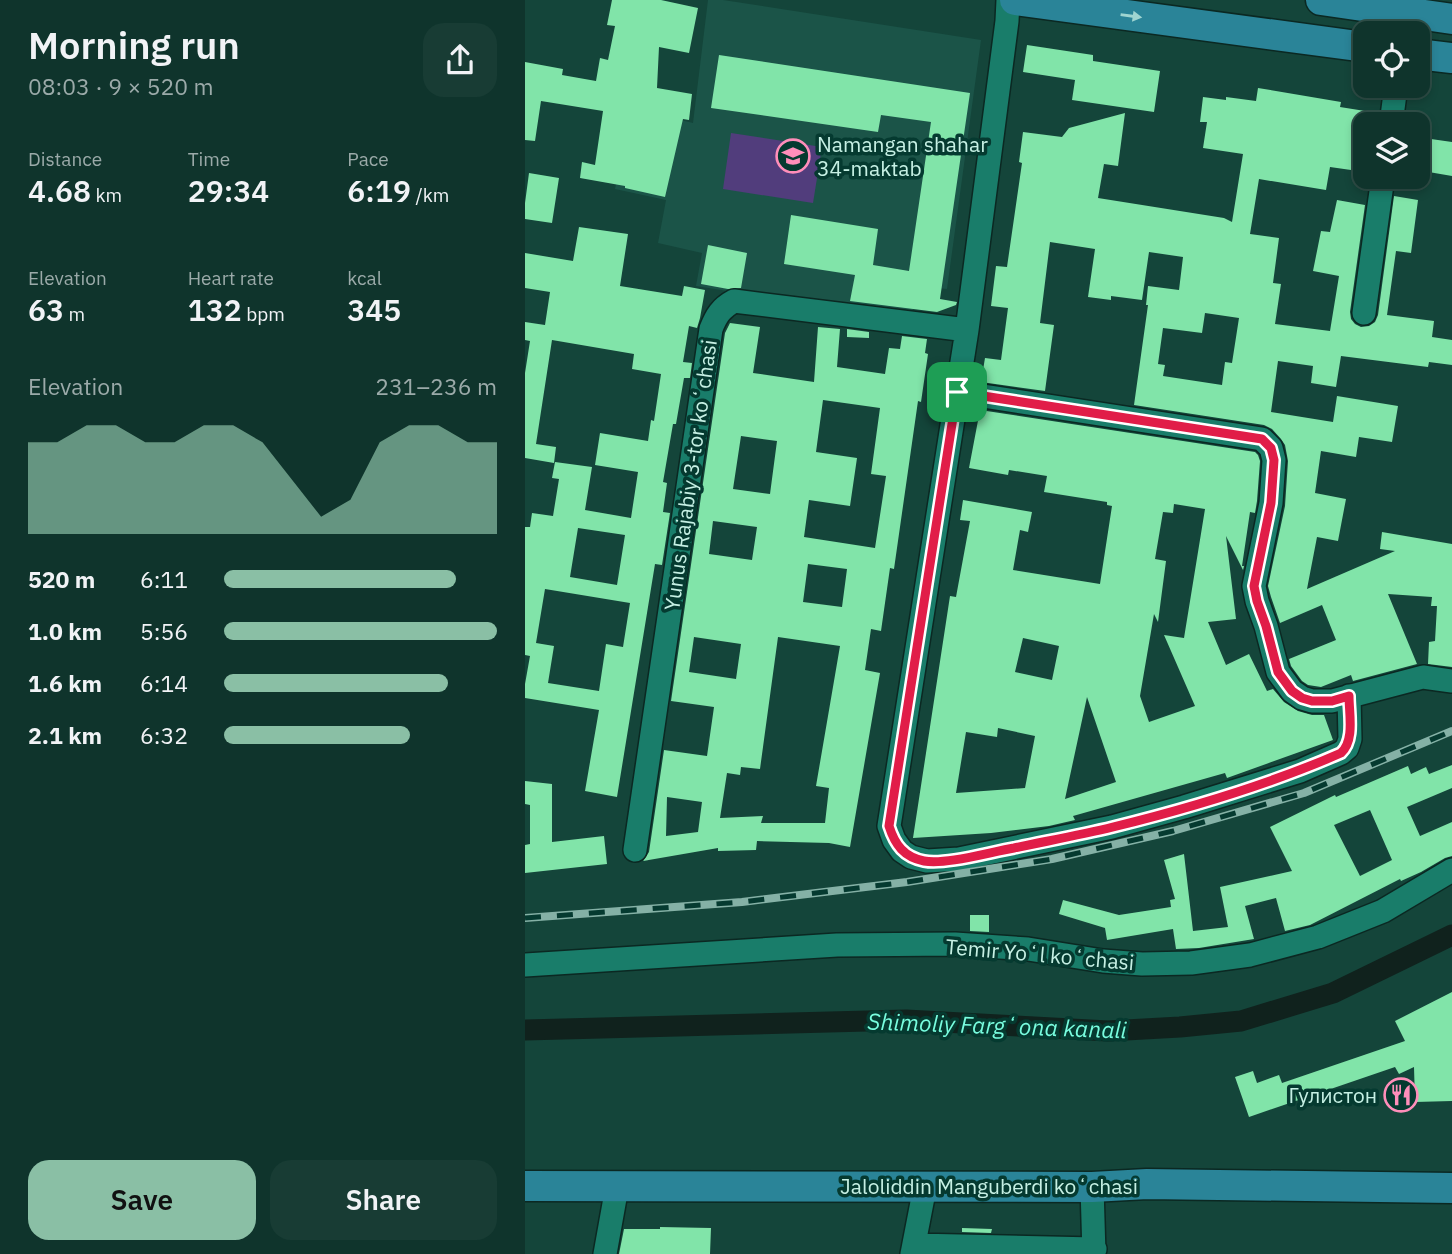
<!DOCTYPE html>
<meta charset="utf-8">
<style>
:root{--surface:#0f342c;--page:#183c34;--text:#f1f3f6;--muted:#9baaa9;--line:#2f4f48;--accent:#8abfa5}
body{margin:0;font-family:"IBM Plex Sans",sans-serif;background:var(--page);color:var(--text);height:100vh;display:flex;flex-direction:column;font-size:26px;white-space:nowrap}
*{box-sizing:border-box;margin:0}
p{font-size:23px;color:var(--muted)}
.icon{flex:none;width:38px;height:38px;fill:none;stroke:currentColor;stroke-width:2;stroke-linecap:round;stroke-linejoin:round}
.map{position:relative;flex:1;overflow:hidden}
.side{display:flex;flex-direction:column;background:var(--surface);width:525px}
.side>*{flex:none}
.tools{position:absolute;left:828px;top:21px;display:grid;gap:14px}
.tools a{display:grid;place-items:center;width:77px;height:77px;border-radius:14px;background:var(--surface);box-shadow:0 4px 10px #0003,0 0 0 2px var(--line);font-size:35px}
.pin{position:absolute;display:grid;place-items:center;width:60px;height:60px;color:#fff;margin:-30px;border-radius:14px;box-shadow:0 4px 10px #0006}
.round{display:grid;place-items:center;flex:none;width:74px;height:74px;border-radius:21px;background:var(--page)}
.overview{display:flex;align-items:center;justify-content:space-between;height:119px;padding:0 28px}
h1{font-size:38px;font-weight:600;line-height:52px}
.figures{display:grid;grid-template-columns:repeat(3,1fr);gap:10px;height:119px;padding:7px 28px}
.figures div{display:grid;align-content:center}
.figures b{font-size:30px;font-weight:600}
.figures small{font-size:19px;font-weight:400}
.figures p{font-size:19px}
.chart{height:196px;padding:14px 28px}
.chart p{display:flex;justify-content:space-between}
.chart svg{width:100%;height:126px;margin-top:7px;fill:var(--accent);opacity:.7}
.primary-button{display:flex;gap:14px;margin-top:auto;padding:14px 28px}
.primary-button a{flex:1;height:80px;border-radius:21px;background:var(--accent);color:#111;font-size:28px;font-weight:600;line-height:80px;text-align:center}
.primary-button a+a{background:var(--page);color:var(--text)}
ul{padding:0 28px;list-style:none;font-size:23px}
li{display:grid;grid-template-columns:112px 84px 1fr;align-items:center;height:52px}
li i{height:18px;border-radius:9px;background:var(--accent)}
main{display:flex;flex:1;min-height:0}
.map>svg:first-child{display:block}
.built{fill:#1b5448}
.green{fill:#513d7c}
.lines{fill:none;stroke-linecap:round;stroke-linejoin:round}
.canal{stroke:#10221d;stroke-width:21}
.building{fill:#81e4a9;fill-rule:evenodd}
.minor-casing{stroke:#0b2822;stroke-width:26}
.major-casing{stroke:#0b2822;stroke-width:33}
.minor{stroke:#197d6a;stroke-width:23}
.major{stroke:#2a8498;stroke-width:30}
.rail-casing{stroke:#85b1a6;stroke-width:8}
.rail{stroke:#053a30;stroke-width:5;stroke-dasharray:16;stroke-linecap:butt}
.oneway{fill:#9fd5d1}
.route-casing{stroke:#fff;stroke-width:14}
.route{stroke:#e11d48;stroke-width:9}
.labels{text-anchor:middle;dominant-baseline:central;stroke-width:7;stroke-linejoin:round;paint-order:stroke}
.poi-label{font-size:21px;fill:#c6f0e4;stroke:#053a30;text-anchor:start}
.street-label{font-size:21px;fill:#c6f0e4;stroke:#053a30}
.water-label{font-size:23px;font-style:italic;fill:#78fcde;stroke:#053a30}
</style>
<main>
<section class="side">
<div class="overview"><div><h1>Morning run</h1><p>08:03 · 9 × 520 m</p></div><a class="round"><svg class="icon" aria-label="share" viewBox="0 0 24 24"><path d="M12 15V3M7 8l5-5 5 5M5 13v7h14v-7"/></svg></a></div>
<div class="figures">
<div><p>Distance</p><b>4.68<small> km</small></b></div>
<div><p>Time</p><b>29:34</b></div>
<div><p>Pace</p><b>6:19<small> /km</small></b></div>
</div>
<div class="figures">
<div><p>Elevation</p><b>63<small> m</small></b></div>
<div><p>Heart rate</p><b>132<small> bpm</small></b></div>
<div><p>kcal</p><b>345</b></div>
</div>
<div class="chart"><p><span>Elevation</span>231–236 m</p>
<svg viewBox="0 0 160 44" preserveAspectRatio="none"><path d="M0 44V12L10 12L20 6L30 6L40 12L50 12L60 6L70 6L80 12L90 25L100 38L110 32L120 12L130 6L140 6L150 12L160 12V44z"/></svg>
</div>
<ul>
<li><b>520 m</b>6:11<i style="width:85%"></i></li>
<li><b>1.0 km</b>5:56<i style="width:100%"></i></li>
<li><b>1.6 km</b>6:14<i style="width:82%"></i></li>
<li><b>2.1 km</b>6:32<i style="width:68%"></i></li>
</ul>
<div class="primary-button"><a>Save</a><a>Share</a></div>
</section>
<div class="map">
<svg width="927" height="1254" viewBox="0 0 927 1254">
<rect width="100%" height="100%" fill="#14453a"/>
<!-- built -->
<path class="built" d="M183,0H198L456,40L422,289L392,286L386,320L171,286L177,253L133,243L141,200L90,189L106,108L168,123Z"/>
<!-- green -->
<path class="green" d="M206,133L297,147L288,203L198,189Z"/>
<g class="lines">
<!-- canal -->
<path class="canal" d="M0,1030L381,1020L583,1031L655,1027L716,1021L808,993L927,935"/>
</g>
<!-- building -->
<path class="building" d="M87,0H136L173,8L164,53L134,47L132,88L167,94L164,120L158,119L140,197L100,188V186L55,178L57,162L70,165L78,111L16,101L10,141L0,140V62L38,69L37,75L71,81L75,58L83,60L90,26L82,25Z
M502,45L568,55V61L635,71L629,112L547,100L550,80L498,72Z
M194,55L445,93L415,299L432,302L431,305L412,312L325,301L330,275L259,264L266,215L353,229L348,265L384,271L406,122L356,115L353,132L186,108Z
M733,88L816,102L815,107L840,111V172L805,167L801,190L734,179L725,234L754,238L748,283L756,284L750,324L805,331L814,276L788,271L796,231L805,232L812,200L840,205L825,312L826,319L830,324L836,327L844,326L850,322L853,315L869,196L893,200L886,253L871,251L862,315L909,321L907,337L927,340V365L904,362L903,367L816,356L811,387L786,383L788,366L753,361L746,412L808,422L812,396L873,406L867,442L834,437L831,457L796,451L790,493L821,499L813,541L792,537L782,589L870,551L855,549L857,532L927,544V667L903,664L904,642L910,641L912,606H906L907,597L863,594L892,664L828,681L826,675L796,687L783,685L777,681L766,666L764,659L811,640L797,605L755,623L746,597L743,586L760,506L763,461L760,445L756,439L747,429L739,425L609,405L623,305H621L623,286L654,290L658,257L624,252L617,300L586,296V300L563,297L570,249L525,242L515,323L529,325L520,391L456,382L460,358L476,360L483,308L466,306L471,266L482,267L497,163L494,162L498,132L537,137L544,128L600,113L593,166L579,164L573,198L699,218L707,222L718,154L678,148L682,122H675L678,97L701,100V97L731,101ZM680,313L714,318L707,363L700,362L697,385L638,376L640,365L633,364L638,328L677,333Z
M892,137L927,142V176L892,170Z
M4,173L34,178L27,223L0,219V203Z
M54,227L103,234L95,286L157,296L159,286L180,290L175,318L172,328L164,326L158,362L167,363L165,378H159L151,424H148L138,482L142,483L138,512L145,513L137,565L130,564L92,797L60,791L74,710L0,698V684L5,656L0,655V527H5L7,513L28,516L34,479L27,478L30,462L67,467L60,510L106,518L113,472L70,465L75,433L123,441L126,420L129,421L136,374L107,369L109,354L27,340L11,444L31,447L29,463L0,458V373L5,341L0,340V322L20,325L25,292L0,288V253L48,261ZM53,528L100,535L92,585L45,577ZM20,589L105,603L98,647L81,644L74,691L23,683L29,646L11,643Z
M183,245L222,253L216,288L203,289L176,284Z
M205,323L235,327L228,373L289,382L293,327L315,329L312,367L360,374L364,348L375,349L377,336L402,339L400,353L403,354L396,402L393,401L369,569L365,568L356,631L346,629L340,670L355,673L325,847L304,843L232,841L231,850L193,851V848L118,861L124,852L139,750L182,756L189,707L146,701L200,333ZM298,400L355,408L346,474L361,476L350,548L279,537L284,500L325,506L332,458L291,452ZM216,436L252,441L245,494L208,489ZM188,521L232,527L227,560L184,554ZM283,564L322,569L317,607L278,602ZM169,637L216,644L211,679L164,672ZM253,637L315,646L291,786L304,788L300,823H236L238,816L195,818L202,773L215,775L216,767L235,769ZM142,797L177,802L173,832L141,836Z
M322,329L344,332V338L322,337Z
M455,410L730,452L733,455L735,461L732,501L730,513L725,512L717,566H719L718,570L701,536L711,619L683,622L701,665L724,654L742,691L748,689L759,702L773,711L787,715H799L808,740L702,778L700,773L548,816L550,820L524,826L466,833L388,838L425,596L431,597L445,521L435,520L438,500L507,512L503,532L495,530L488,570L575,584L587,506L582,505V502L519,492L522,476L484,470L483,475L444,468ZM649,504L680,509L659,638L639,635L670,706L624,722L615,696L629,614L633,622L641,561L630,559L638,512L648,513ZM498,638L534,646L527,680L490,672ZM562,697L591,782L540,799ZM473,728L510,736L500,788L431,793L441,732L472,737Z
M927,765V788L882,807L895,836L927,822V856L920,858L896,872L876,881L875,879L785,925L760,931L751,898L720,906L729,939L674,948L651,949L648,929L582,940L580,928L534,914L538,900L594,915L646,907L645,900L650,899L639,860L659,854L668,931L703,927L695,887L767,871L745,827L810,795L811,797L883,766L886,774L901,767L904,774ZM845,810L867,860L835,876L809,825Z
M0,781L27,784V842L79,836L82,864L0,873V845L5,844V805L0,804Z
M445,915H464V932L445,931Z
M927,992V1101L890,1102L889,1067L874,1074L870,1067L724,1117L710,1077L728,1071L732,1083L754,1075L757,1083L880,1041L870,1021Z
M135,1227L186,1228L185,1254H94L99,1229H135Z
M437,1228L467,1229L466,1233L437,1232Z"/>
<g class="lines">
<defs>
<path id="minor" d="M483,0L482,21L442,330L364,826L369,840L377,851L386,857L402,861L434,859L587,827L659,807L775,771L816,753L822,748L825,739L824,696
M866,124L871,86
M839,313L858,177
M432,392L737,439L746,448L749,460L746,503L729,586L732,601L741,626L753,672L767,691L777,698L787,701H807L898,677L927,681
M110,850L186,329C191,316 196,308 209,301L442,330
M0,965L312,945L430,944L503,949L578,961L617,964L666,963L725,955L793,937L858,911L927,870
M567,1187L569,1254
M389,1245L570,1249
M80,1254L92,1187
M387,1254L400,1187"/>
<path id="major" d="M490,0L840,47
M796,0L927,19
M892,54L927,58
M0,1186L567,1187L622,1184L927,1188"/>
</defs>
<!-- minor casing -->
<use href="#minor" class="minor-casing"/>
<!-- major casing -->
<use href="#major" class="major-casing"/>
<!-- minor -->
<use href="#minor" class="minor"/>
<!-- major -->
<use href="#major" class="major"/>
<defs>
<path id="rail" d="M0,918L217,902L382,882L527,859L648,831L779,793L927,731"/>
</defs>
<!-- rail casing -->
<use href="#rail" class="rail-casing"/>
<!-- rail -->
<use href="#rail" class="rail"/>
</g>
<!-- one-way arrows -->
<defs><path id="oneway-solid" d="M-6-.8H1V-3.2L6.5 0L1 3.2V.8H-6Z" transform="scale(1.75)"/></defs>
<use class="oneway" href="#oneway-solid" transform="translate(606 16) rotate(8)"/>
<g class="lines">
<defs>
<path id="route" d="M432,392L737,439L746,448L749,460L746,503L729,586L732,601L741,626L753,672L767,691L777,698L787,701H807L824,696C824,714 830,740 816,753C743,785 665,808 588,827C555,835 522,841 489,848C465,852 421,865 399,861C379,857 370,845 364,826Z"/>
</defs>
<!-- route casing -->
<use href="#route" class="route-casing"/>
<!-- route -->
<use href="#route" class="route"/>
</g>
<!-- icons -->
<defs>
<symbol id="school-ring" viewBox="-11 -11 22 22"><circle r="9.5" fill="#053a30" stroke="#ff8eba" stroke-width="1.5"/><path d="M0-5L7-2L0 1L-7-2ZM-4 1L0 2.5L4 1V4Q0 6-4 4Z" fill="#ff8eba"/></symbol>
<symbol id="restaurant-ring" viewBox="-11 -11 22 22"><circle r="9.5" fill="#053a30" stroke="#ff8eba" stroke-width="1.5"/><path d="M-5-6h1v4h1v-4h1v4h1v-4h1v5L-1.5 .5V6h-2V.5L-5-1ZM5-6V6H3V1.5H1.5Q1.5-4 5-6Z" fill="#ff8eba"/></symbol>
</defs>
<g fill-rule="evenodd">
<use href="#school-ring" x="249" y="137" width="38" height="38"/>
<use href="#restaurant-ring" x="857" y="1076" width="38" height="38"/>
</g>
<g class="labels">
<!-- poi labels -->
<g class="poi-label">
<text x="292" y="144">Namangan shahar<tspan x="292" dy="24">34-maktab</tspan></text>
<text x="852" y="1095" text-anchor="end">Гулистон</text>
</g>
<!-- street labels -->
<g class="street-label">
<text transform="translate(165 475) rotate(-82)">Yunus Rajabiy 3-tor koʻchasi</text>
<text transform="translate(515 954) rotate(5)">Temir Yoʻl koʻchasi</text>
<text x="464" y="1186">Jaloliddin Manguberdi koʻchasi</text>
</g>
<!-- water labels -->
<g class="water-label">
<text transform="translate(472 1025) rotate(2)">Shimoliy Fargʻona kanali</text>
</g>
</g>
</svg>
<div class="tools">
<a><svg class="icon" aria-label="locate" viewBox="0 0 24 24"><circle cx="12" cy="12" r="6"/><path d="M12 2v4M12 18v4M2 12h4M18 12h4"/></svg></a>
<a><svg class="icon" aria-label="layers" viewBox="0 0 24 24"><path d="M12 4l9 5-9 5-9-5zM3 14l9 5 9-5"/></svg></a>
</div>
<div class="pin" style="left:432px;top:392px;background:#1e9e55"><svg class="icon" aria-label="arrive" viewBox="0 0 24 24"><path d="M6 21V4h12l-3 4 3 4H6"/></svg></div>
</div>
</main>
